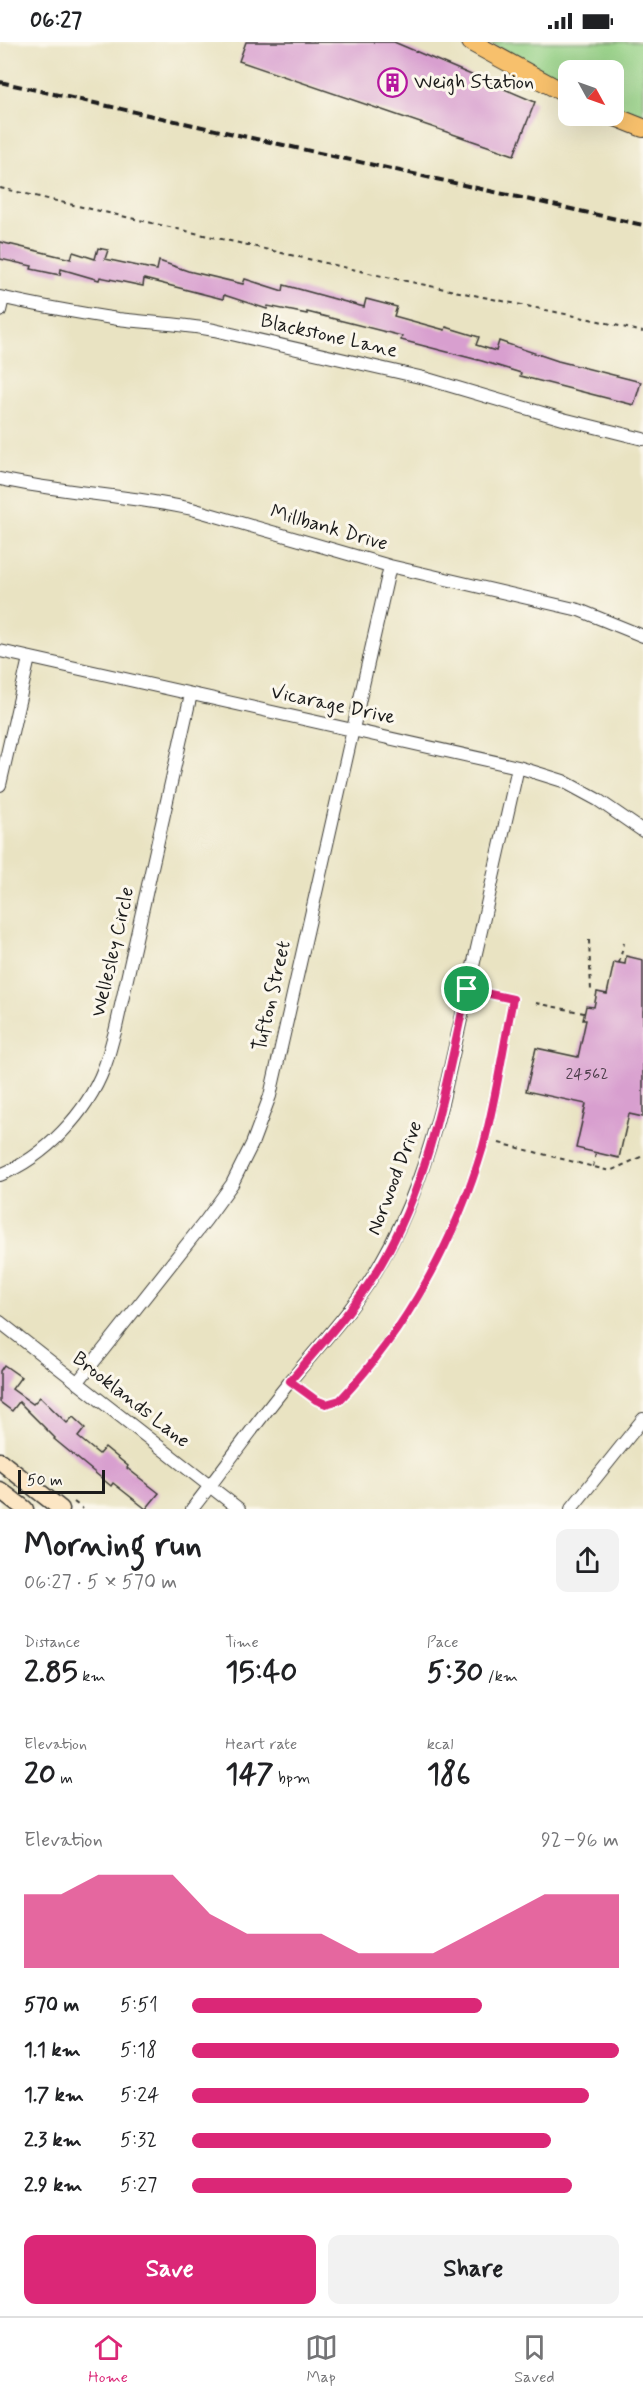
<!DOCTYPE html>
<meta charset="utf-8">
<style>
:root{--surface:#fff;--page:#f2f2f2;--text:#202124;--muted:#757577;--line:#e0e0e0;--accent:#db2777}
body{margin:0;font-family:Mynerve,sans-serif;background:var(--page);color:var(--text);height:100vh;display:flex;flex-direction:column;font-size:22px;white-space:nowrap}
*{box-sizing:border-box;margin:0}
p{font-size:20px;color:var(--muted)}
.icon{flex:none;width:33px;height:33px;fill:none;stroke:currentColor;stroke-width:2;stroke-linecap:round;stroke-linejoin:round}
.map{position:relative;height:1467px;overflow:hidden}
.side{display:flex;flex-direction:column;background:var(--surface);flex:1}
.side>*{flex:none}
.needle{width:39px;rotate:130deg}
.fabs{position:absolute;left:558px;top:18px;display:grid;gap:12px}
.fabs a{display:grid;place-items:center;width:66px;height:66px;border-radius:12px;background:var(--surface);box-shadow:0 6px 24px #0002;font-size:30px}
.scale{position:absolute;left:18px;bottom:15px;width:87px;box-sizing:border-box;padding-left:6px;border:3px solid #1c1c1c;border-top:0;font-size:16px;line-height:21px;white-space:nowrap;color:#1c1c1c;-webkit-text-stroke:4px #fbf7ec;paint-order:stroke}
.pin{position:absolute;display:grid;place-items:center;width:51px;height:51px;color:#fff;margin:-26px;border:3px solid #fff;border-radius:50%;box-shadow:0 2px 6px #0007}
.round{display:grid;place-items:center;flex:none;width:63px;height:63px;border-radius:12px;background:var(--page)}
.headline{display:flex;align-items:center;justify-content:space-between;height:102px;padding:0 24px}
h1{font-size:33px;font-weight:700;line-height:45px}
.metrics{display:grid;grid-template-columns:repeat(3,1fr);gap:9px;height:102px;padding:6px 24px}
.metrics div{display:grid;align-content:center}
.metrics b{font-size:30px;font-weight:700}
.metrics small{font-size:16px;font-weight:400}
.metrics p{font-size:16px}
.chart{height:168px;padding:12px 24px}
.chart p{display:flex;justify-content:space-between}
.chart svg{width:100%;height:108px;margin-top:6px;fill:var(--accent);opacity:.7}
.primary-button{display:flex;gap:12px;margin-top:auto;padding:12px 24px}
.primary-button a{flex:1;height:69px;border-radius:12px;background:var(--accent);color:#fff;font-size:24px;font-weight:700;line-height:69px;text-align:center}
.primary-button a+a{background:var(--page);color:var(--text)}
ul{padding:0 24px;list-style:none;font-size:20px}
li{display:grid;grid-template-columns:96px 72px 1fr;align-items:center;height:45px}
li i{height:15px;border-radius:8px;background:var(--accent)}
.status{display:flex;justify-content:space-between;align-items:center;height:42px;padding:0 30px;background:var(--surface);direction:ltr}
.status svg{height:16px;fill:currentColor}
.tabs{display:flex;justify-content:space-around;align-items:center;height:84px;border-top:2px solid var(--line);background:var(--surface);font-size:16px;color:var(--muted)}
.tabs a{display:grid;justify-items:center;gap:3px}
.tabs .selected{color:var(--accent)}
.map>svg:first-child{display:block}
.green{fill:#94d085;stroke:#587650;stroke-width:1.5}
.building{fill:#d89fcf}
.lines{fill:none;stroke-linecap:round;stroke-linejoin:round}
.lane-casing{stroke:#3b3a35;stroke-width:8}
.street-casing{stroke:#3b3a35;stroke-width:14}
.secondary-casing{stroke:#3b3a35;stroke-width:19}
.primary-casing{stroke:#3b3a35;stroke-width:20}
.path{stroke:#3b3a35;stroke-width:2;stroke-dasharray:4.5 4.5;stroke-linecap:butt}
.lane{stroke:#fff;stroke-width:6}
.street{stroke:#fff;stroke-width:12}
.secondary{stroke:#fce6c4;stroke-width:16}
.primary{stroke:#f7c06c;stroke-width:18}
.rail{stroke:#1c1c1c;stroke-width:4;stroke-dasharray:9 4.5;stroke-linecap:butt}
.route-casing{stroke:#fff;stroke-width:12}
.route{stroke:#db2777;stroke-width:8}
.labels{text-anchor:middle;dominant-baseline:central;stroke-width:6;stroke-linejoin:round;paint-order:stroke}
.number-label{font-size:16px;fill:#4b3d49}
.poi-label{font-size:20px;fill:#1c1c1c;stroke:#fbf7ec;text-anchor:start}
.street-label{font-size:20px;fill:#1c1c1c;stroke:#fbf7ec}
</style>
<div class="status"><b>06:27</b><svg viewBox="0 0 49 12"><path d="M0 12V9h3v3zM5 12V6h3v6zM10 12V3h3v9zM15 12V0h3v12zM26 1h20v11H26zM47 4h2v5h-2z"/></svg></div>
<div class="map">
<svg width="643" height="1467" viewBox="0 0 643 1467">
<rect width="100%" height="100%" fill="#fbf7ec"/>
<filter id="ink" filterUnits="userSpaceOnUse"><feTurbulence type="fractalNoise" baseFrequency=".0167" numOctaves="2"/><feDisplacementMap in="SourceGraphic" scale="12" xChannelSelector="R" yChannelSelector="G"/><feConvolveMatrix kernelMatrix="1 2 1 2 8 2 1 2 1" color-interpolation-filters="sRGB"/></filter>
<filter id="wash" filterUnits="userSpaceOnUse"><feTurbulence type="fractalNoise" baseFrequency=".008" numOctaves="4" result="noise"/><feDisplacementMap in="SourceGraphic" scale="24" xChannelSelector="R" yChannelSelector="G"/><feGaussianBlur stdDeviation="1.35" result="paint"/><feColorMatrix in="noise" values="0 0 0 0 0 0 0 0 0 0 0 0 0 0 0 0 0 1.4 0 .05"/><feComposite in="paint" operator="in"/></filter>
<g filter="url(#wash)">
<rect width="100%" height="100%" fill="#e9e3c2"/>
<!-- green -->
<path class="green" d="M489,0H643V78L614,64V28H568V42L526,22Z"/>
<g id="blocks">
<!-- building -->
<path class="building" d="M246,0H394L535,60L514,113L239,19Z
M0,200L71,217L73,210L95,217L98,206L108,208L105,217L157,228L159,219L188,229L243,242L245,237L283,249L284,243L364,265L366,257L397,265L394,274L445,288L446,285L479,295L476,303L496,309L499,299L558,319L641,340L634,363L520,334L521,331L482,319L401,298L402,294L307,270V272L268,264L267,267L224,253L223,257L144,237L143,244L100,235L99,238L61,227L60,233L31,227L32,224L0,217Z
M626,914L643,918V1075L629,1072L619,1116L576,1106L586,1062L526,1049L536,1006L578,1015L586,978H583L586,964L594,965L597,950L607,952L614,920L625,922Z
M4,1323L21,1335L12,1347L33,1362L40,1355L67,1381L73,1375L85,1386L78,1395L99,1412L105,1405L128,1424L127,1426L159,1451L146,1467L113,1441L111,1444L54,1397L55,1396L19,1360L12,1369L0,1360V1329Z"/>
</g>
</g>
<g filter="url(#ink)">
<use href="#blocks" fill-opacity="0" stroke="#3b3a35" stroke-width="1.5"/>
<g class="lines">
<defs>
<path id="lane" d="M291,1339L316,1358L325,1362L340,1358C407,1287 455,1199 483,1105C497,1057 503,1006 513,957L468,948"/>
<path id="street" d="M0,255C39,264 79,271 118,277C151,281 182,282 214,288L424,336L563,377L643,397
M0,269L3,256
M0,437C63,451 128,453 192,467L390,524L579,568L643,594
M0,609L518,725L563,739L598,758L643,789
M0,743L29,616
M0,1133C45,1115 87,1071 104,1026C109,1014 111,1002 115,990L191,652
M0,1280L239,1467
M77,1341L206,1178L232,1142L252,1102L270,1054L390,524
M192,1467C226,1424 257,1379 292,1337C322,1300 357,1264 380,1222C410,1170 428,1115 443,1057L518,725
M571,1467L643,1377"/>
<path id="secondary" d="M0,1419L61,1467
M0,1448L25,1467"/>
<path id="primary" d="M471,0L568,53
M613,74L643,86"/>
</defs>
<!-- lane casing -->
<use href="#lane" class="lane-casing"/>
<!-- street casing -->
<use href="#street" class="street-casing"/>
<!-- secondary casing -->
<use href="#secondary" class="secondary-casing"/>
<!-- primary casing -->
<use href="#primary" class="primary-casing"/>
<!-- path -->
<path class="path" d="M0,146L382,234L599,279L643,290
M589,898L591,949
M619,921L624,901
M536,961L584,971
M499,1101L610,1129L643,1114
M593,1125L596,1111
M74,1460L83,1467"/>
<!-- lane -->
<use href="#lane" class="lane"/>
<!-- street -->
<use href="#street" class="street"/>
<!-- secondary -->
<use href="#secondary" class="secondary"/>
<!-- primary -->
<use href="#primary" class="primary"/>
<!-- rail -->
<path class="rail" d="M0,40L643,183"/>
</g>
</g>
<g class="lines" filter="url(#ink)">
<defs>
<path id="route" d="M467,947L513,957C503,1005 496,1058 483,1105C455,1199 407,1287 340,1358L326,1362L316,1358L290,1339C321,1302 355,1266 380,1224C430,1139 446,1042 467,947Z"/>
</defs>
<!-- route casing -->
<use href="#route" class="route-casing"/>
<!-- route -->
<use href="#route" class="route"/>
</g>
<!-- icons -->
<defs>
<symbol id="building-ring" viewBox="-11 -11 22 22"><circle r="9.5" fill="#fbf7ec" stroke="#b5179e" stroke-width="1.5"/><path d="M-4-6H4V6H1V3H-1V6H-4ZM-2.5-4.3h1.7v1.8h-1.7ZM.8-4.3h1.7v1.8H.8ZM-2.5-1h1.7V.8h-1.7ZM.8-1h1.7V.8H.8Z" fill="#b5179e"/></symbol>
</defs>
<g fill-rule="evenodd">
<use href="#building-ring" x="376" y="24" width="33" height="33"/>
</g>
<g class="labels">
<!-- number labels -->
<g class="number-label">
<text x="587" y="1032">24562</text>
</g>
<!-- poi labels -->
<g class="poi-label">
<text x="414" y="40">Weigh Station</text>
</g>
<!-- street labels -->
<g class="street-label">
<text transform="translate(329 294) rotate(13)">Blackstone Lane</text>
<text transform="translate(329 486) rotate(16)">Millbank Drive</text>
<text transform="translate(333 663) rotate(12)">Vicarage Drive</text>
<text transform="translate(113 910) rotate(-77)">Wellesley Circle</text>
<text transform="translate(272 954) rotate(-77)">Tufton Street</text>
<text transform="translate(395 1136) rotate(-69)">Norwood Drive</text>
<text transform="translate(131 1358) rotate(38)">Brooklands Lane</text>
</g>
</g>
</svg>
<div class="fabs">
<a><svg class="needle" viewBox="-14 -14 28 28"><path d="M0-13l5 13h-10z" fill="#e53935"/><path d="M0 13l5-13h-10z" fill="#757577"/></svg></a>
</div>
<div class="scale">50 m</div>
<div class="pin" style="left:467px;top:947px;background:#1e9e55"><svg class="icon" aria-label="arrive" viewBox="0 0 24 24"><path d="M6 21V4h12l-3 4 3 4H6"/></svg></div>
</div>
<section class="side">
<div class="headline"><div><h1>Morning run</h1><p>06:27 · 5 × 570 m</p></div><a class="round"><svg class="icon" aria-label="share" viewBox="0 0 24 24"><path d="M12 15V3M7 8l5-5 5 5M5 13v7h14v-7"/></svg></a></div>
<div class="metrics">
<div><p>Distance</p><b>2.85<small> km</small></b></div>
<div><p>Time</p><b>15:40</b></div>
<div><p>Pace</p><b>5:30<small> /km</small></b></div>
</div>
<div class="metrics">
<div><p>Elevation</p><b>20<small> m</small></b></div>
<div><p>Heart rate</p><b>147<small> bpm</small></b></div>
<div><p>kcal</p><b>186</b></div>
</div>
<div class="chart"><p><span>Elevation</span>92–96 m</p>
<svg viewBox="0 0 160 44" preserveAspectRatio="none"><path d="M0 44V14L10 14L20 6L30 6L40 6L50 22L60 30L70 30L80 30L90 38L100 38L110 38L120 30L130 22L140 14L150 14L160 14V44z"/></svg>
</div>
<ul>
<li><b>570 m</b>5:51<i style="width:68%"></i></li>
<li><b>1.1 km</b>5:18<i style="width:100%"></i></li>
<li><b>1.7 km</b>5:24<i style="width:93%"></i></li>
<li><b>2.3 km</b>5:32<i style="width:84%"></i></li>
<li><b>2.9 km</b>5:27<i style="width:89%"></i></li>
</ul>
<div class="primary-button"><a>Save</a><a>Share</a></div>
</section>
<nav class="tabs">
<a class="selected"><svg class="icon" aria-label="home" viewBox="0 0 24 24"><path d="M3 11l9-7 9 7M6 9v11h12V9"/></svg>Home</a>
<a><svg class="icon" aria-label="map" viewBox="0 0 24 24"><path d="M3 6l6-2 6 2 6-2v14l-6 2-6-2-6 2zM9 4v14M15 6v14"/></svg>Map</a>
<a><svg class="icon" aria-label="saved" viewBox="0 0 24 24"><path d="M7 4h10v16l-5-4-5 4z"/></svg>Saved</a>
</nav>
